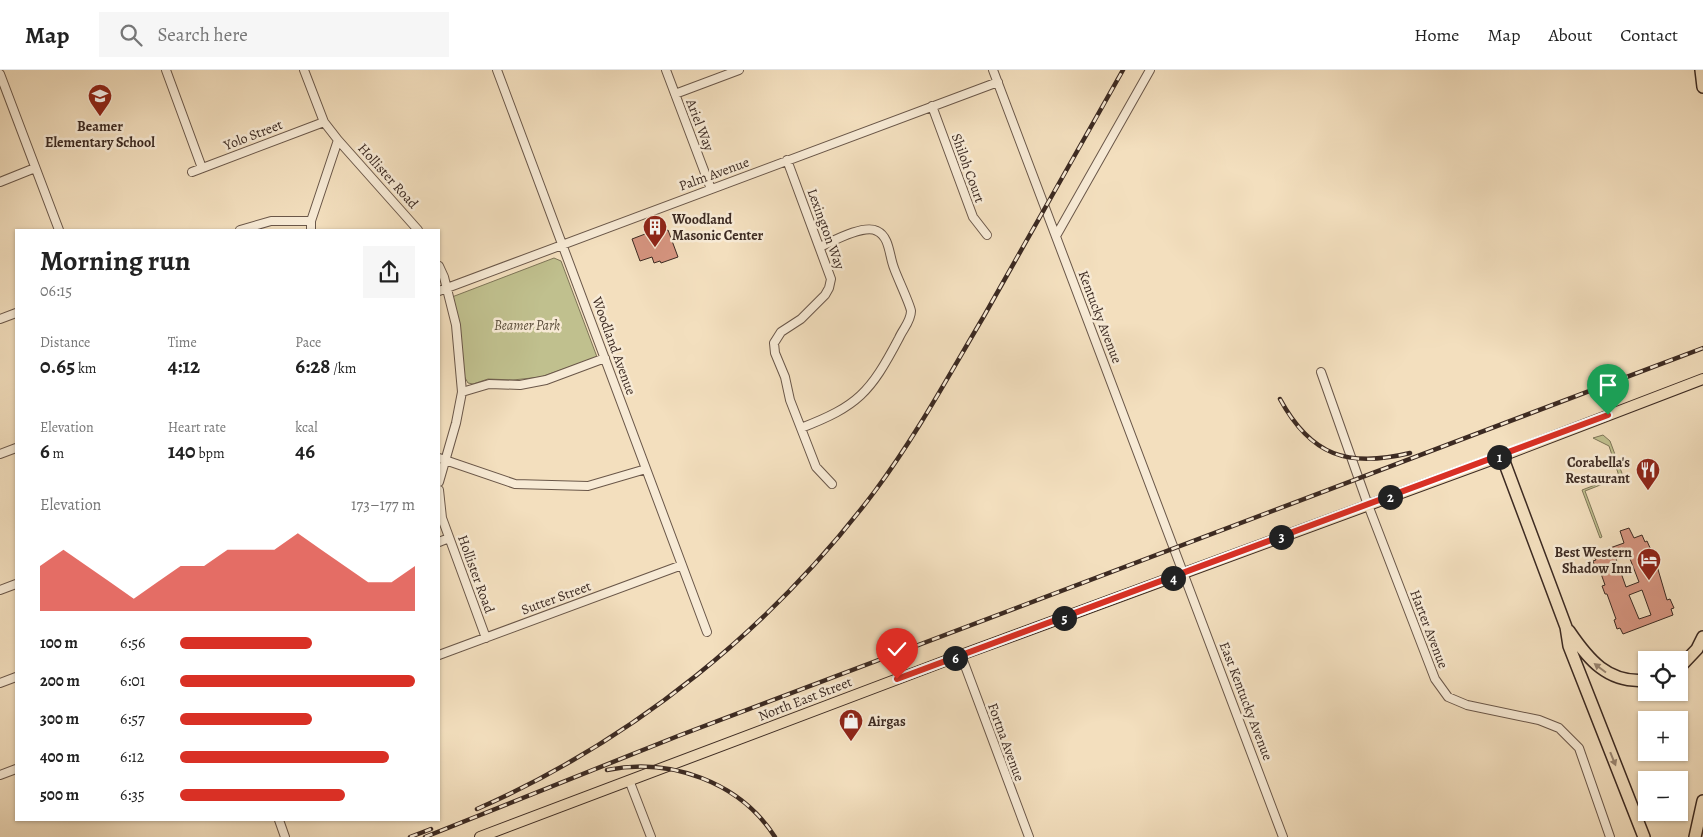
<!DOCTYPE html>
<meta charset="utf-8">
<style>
:root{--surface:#fff;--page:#f6f6f6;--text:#222;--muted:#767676;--line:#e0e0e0;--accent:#d93025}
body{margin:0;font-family:Alegreya,serif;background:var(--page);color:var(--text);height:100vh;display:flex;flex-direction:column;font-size:19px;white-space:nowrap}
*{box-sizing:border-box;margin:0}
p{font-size:16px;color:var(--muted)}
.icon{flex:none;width:28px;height:28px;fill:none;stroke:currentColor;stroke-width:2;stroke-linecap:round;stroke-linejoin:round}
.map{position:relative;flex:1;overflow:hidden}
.sheet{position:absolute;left:15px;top:159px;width:425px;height:592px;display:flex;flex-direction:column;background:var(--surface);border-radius:0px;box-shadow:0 1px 4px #0004}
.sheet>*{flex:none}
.fabs{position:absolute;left:1638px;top:581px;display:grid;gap:10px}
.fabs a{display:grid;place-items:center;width:50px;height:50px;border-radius:0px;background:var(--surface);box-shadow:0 1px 4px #0004;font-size:25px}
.pin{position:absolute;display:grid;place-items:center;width:42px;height:42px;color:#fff;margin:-51px -21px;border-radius:50% 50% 50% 0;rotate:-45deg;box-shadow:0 0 5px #0007}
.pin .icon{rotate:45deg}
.km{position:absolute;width:25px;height:25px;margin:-12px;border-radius:50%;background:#222;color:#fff;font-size:14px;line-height:25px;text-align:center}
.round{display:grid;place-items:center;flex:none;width:52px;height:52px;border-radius:0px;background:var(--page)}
.headline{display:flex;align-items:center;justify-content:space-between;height:85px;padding:0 25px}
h1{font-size:28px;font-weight:700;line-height:38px}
.stats{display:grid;grid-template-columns:repeat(3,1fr);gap:8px;height:85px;padding:5px 25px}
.stats div{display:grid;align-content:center}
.stats b{font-size:21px;font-weight:700}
.stats small{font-size:14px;font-weight:400}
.stats p{font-size:14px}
.chart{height:140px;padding:10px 25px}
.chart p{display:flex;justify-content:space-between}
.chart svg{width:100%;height:90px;margin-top:5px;fill:var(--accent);opacity:.7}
ul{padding:0 25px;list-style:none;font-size:16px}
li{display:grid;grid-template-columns:80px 60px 1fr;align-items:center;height:38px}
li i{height:12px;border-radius:6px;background:var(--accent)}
header{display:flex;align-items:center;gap:30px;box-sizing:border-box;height:70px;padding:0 25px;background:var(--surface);border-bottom:1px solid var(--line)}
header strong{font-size:24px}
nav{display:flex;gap:28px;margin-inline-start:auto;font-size:18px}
.search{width:350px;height:45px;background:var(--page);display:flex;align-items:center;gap:12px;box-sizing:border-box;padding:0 18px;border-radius:0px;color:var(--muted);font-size:19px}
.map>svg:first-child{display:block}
.green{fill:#c0c08e;stroke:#7e7558}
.building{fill:#d5947f;stroke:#3c2a22;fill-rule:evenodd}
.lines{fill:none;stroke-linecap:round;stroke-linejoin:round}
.minor-casing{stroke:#6a5749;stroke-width:10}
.major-casing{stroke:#3c2a22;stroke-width:12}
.highway-casing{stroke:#3c2a22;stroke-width:14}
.minor{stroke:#f7ead5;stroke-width:8}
.major{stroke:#f3dfbe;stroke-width:10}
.highway{stroke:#f3dfbe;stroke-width:11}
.rail-casing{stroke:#3c2a22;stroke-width:4.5}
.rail{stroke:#f7ead5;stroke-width:2.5;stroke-dasharray:8;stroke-linecap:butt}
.oneway{fill:#988470}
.route-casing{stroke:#fff;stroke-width:10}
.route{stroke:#d93025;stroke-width:6}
.labels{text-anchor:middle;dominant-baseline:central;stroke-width:5;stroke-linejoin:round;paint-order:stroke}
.street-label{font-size:14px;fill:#3c2a22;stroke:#f7ead5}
.poi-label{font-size:14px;font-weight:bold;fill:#3c2a22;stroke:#f7ead5;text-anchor:start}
.park-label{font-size:14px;font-style:italic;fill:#5d503d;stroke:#f7ead5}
</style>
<header>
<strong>Map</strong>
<div class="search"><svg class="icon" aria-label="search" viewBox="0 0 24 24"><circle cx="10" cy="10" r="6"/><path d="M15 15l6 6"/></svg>Search here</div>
<nav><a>Home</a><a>Map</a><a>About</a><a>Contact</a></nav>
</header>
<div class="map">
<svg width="1703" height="767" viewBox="0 0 1703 767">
<rect width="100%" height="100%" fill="#f3dfbe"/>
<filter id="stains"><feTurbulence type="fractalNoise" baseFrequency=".004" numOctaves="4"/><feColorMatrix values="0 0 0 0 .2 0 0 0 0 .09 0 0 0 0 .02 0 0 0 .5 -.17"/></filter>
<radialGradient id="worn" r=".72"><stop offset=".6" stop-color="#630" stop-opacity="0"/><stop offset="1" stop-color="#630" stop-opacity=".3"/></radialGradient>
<!-- green -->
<path class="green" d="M554,188L561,191L597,287L541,307L513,310L488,309L473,314L468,313L464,306L461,272L452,227Z
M1603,365L1610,371L1623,406L1585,421L1602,467L1600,468L1582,420L1619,406L1609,376L1593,368Z"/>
<!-- building -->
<path class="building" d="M668,160L678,187L661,193L660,191L654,193L652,187L640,191L632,169L653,161L654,165Z
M1629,458L1634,468L1642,465L1645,472L1647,471L1651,480L1648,481L1654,497L1657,496L1667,530L1670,529L1674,538L1671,539L1673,545L1623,564L1620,558L1617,559L1614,550L1616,549L1607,524H1605L1602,516L1605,515L1599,498L1596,499L1593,491L1596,490L1593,484L1624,473L1620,461ZM1627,481L1639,512L1626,517L1615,486ZM1642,520L1651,545L1639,549L1629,525Z"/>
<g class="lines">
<defs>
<path id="minor" d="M166,0L202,98
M304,0L324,52L338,70L311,151V160
M497,0L707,562
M666,0L711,119
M993,0L1283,767
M0,4L59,160
M675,24L739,0
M932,36L973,147L987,165
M338,70L418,160
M787,90L831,209L829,218L825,225L801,249L781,262L774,273L775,283L785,307L790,330L816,397L832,414
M192,102L324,52
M0,112L35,98
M240,160L271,151H311
M1056,166L1150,0
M439,196L444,207L456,255L462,322L456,353L439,412
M439,221L998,12
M0,249L16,243
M1321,302L1368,435L1435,609L1448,627L1467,635L1539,650L1559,658L1579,678L1610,767
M462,322L489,314L520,315L546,310L605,288
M801,358C858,336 870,323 899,268C903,259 911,251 911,241C910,234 897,207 894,198C889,186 890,167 877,161C864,154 833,171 820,177
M0,384L16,378
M439,388L515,414L588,416L646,399
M439,420L442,448L486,568
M439,472L449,468
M0,520L16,514
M439,585L682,495
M961,585L1029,767
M0,613L16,607
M0,705L16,699
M629,710L651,767
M279,750L285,767"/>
<path id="major" d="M480,767L961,585L1502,386L1703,309"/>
<path id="highway" d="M1701,0L1703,17
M1502,386L1566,557L1569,576L1644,767
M1569,561C1588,589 1608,614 1646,610
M1679,598L1697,579L1703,567
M1695,767L1703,731"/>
</defs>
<!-- minor casing -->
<use href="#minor" class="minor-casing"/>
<!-- major casing -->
<use href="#major" class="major-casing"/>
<!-- highway casing -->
<use href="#highway" class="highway-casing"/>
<!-- minor -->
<use href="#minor" class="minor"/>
<!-- major -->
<use href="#major" class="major"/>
<!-- highway -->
<use href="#highway" class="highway"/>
<defs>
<path id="rail" d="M1280,329C1311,386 1348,398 1410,383
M607,700C670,687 740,712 775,767
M477,739C634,670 772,558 875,421C916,366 949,305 984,246C1030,164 1077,82 1123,0
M410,767L431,759
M425,767L678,666L1703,278"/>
</defs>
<!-- rail casing -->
<use href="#rail" class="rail-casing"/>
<!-- rail -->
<use href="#rail" class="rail"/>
</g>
<!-- one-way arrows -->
<defs><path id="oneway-solid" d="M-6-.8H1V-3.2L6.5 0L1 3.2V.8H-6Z" transform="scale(1.25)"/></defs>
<g class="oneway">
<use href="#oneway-solid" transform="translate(1600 598) rotate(-143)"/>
<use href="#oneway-solid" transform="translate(1613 689) rotate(68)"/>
</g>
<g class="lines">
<defs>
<path id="route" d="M897,609L1608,345"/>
</defs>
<!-- route casing -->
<use href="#route" class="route-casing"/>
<!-- route -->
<use href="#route" class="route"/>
</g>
<!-- icons -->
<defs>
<symbol id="school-pin" viewBox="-11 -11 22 30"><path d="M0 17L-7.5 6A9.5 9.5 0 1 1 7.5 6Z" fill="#8f2418" stroke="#f7ead5"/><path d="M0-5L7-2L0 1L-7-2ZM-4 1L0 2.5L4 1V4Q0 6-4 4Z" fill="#fff"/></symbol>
<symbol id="building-pin" viewBox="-11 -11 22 30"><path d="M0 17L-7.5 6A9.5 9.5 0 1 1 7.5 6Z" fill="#8f2418" stroke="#f7ead5"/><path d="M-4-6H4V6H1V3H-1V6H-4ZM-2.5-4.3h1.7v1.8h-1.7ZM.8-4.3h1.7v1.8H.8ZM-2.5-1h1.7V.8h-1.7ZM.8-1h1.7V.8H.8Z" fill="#fff"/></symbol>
<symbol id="restaurant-pin" viewBox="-11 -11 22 30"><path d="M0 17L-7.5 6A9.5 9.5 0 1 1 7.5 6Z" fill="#8f2418" stroke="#f7ead5"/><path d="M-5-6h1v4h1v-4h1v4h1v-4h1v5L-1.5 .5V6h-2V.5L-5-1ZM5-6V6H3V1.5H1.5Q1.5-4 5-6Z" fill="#fff"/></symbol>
<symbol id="hotel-pin" viewBox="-11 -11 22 30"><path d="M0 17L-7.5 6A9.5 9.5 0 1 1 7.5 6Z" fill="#8f2418" stroke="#f7ead5"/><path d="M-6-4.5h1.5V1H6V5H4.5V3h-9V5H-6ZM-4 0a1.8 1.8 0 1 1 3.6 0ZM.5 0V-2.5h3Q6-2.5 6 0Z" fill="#fff"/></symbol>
<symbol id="shop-pin" viewBox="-11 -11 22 30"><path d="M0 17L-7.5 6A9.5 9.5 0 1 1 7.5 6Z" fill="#8f2418" stroke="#f7ead5"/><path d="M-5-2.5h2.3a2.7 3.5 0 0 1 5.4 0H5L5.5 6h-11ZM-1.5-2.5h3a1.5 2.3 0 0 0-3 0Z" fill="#fff"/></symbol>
</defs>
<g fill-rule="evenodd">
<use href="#school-pin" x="86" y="12" width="28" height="38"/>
<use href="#building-pin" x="641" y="143" width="28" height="38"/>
<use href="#restaurant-pin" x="1634" y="386" width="28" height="38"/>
<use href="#hotel-pin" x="1635" y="476" width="28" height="38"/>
<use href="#shop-pin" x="837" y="637" width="28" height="38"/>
</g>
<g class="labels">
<!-- street labels -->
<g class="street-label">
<text transform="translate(700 55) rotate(69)">Ariel Way</text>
<text transform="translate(253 65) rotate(-21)">Yolo Street</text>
<text transform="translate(968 98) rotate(70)">Shiloh Court</text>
<text transform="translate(714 104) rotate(-20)">Palm Avenue</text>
<text transform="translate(388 106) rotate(48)">Hollister Road</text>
<text transform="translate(826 159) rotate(70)">Lexington Way</text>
<text transform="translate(1100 247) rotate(69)">Kentucky Avenue</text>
<text transform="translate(614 276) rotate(70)">Woodland Avenue</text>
<text transform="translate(476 504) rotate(70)">Hollister Road</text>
<text transform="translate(556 528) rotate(-20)">Sutter Street</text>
<text transform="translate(1429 559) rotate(69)">Harter Avenue</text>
<text transform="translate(805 629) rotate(-21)">North East Street</text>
<text transform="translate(1246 631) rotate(69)">East Kentucky Avenue</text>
<text transform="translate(1006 672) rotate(70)">Fortna Avenue</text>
</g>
<!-- poi labels -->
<g class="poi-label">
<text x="100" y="56" text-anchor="middle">Beamer<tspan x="100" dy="16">Elementary School</tspan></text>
<text x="672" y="149">Woodland<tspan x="672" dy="16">Masonic Center</tspan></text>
<text x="1630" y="392" text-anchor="end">Corabella's<tspan x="1630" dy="16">Restaurant</tspan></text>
<text x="1632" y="482" text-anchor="end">Best Western<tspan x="1632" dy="16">Shadow Inn</tspan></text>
<text x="868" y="651">Airgas</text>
</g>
<!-- park labels -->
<g class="park-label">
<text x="527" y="255">Beamer Park</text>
</g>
</g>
<rect width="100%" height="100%" filter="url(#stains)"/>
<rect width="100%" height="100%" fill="url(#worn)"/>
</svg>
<div class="fabs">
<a><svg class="icon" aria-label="locate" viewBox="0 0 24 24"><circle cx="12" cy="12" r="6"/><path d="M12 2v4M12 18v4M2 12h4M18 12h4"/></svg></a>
<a>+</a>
<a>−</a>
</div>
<div class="pin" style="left:1608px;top:345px;background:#1e9e55"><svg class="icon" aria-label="arrive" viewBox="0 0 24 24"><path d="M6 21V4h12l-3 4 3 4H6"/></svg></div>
<div class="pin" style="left:897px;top:609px;background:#d93025"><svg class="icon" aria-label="check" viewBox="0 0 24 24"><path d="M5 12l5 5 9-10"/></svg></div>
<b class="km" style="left:1499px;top:387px">1</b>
<b class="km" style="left:1390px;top:427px">2</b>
<b class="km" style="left:1281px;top:467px">3</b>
<b class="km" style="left:1173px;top:508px">4</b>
<b class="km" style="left:1064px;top:548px">5</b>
<b class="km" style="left:955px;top:588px">6</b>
<section class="sheet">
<div class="headline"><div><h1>Morning run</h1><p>06:15</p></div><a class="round"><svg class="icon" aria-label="share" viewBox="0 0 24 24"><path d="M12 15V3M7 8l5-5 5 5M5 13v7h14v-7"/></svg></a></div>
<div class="stats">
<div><p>Distance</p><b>0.65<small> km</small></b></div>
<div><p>Time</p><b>4:12</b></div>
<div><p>Pace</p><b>6:28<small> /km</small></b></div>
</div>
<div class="stats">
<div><p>Elevation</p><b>6<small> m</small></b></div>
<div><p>Heart rate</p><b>140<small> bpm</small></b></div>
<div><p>kcal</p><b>46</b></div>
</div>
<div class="chart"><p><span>Elevation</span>173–177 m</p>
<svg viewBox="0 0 160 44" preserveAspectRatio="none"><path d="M0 44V22L10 14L20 22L30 30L40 38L50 30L60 22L70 22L80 14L90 14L100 14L110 6L120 14L130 22L140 30L150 30L160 22V44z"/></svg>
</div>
<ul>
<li><b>100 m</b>6:56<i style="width:56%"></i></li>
<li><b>200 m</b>6:01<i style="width:100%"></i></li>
<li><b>300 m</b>6:57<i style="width:56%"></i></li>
<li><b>400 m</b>6:12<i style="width:89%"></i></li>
<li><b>500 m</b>6:35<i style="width:70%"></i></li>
</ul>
</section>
</div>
